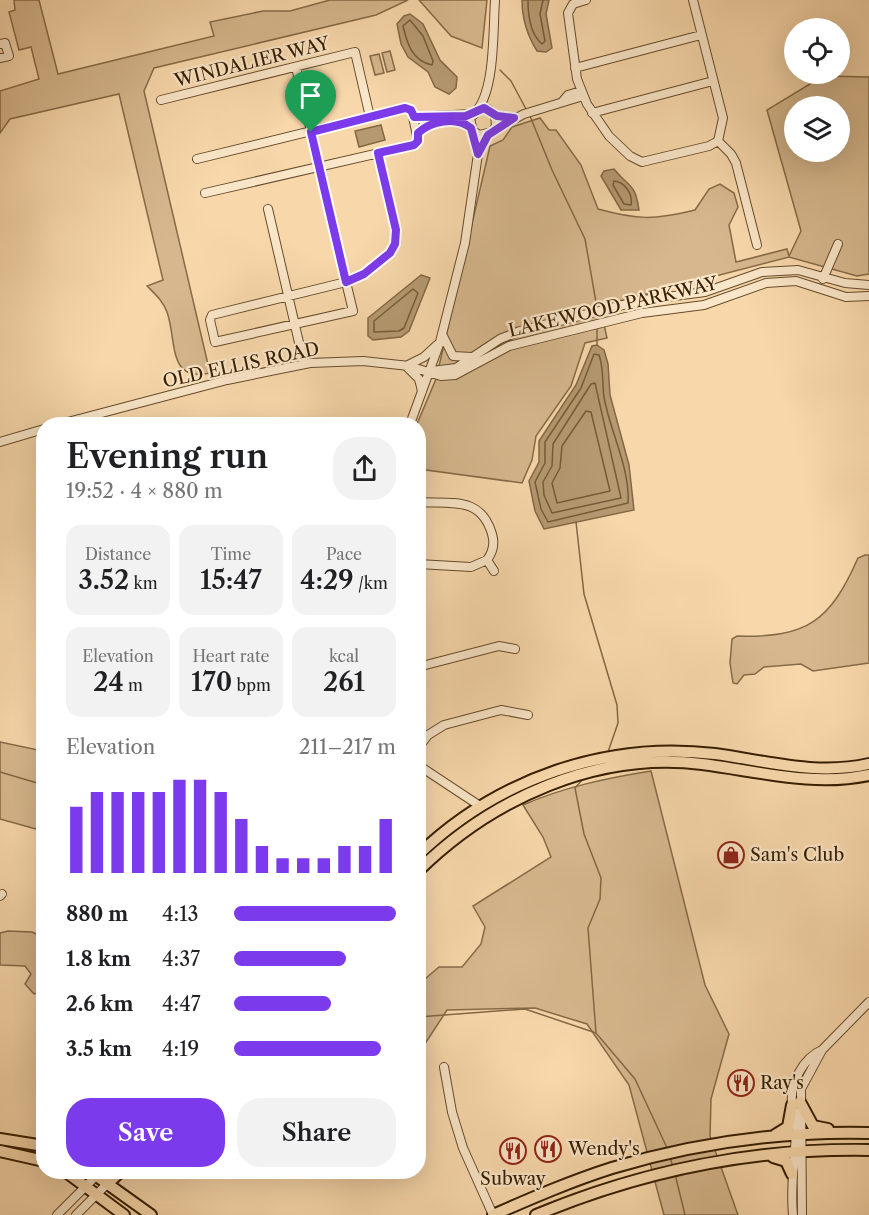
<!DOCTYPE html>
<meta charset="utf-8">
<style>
:root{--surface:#fff;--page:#f2f2f2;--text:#202124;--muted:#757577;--accent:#7c3aed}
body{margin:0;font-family:"Libre Caslon Text",serif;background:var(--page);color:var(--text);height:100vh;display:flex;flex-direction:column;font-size:22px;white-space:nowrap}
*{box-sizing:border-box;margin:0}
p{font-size:20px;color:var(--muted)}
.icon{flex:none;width:33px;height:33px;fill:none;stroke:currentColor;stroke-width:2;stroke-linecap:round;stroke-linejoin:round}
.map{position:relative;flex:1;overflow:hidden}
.side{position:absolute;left:36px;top:417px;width:390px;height:762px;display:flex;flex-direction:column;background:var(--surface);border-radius:24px;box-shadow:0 6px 24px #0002}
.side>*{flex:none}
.buttons{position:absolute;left:784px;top:18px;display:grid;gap:12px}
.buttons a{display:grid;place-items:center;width:66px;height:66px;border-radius:50%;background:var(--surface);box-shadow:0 6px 24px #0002;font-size:30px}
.pin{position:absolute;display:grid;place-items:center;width:51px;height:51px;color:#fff;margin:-62px -26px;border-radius:50% 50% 50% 0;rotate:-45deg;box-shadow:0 0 6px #0007}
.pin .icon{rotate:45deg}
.round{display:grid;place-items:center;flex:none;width:63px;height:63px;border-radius:24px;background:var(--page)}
.headline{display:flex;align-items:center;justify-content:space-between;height:102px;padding:0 30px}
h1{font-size:33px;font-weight:600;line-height:45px}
.stats{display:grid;grid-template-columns:repeat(3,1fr);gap:9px;height:102px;padding:6px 30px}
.stats div{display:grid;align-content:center;border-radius:15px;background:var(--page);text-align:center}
.stats b{font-size:26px;font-weight:600}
.stats small{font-size:16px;font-weight:400}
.stats p{font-size:16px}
.chart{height:168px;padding:12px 30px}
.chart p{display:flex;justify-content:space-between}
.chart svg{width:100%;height:108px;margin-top:6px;stroke:var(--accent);stroke-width:6}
.primary-button{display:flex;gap:12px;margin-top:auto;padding:12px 30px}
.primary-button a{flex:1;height:69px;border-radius:24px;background:var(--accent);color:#fff;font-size:24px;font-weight:600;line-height:69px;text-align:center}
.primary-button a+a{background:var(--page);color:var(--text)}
ul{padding:0 30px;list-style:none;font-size:20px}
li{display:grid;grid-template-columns:96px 72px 1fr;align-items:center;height:45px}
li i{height:15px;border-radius:8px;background:var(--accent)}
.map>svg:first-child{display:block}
.green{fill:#d7b88e;stroke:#866b47;stroke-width:1.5;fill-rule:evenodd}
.water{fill:#b69971;stroke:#836844;stroke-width:1.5}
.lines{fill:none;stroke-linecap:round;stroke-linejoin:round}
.shore{stroke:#765c38;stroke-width:1.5}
.stream{stroke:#836844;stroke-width:1.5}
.minor-casing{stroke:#664c2b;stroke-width:10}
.major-casing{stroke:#361e00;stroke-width:14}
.minor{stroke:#fae6c8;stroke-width:8}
.major{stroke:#f8d8ab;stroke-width:10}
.route-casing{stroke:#fff;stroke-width:12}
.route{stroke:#7c3aed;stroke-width:8}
.labels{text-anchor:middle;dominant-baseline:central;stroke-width:4.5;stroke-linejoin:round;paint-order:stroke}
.street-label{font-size:18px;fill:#361e00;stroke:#fae6c8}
.poi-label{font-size:18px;fill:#361e00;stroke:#fae6c8;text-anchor:start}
</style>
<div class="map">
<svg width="869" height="1215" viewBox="0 0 869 1215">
<rect width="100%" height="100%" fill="#f8d8ab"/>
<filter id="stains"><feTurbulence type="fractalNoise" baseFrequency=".00333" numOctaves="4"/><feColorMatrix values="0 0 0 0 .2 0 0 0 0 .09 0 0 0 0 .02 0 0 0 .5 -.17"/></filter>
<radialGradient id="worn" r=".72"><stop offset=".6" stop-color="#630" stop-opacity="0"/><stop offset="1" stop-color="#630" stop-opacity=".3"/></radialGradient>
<!-- green -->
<path class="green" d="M14,0H39L58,74L214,36L210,22L263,11H290L330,0H408L376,15L154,68L144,91L210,373C167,383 177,340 167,312C163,301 155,294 147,286L163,280L119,94L10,119L0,133V91L39,79L31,47L19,50L9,12L15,10Z
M419,0H487L482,48L451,36Z
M390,51L395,70L387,72L382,53Z
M379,54L384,73L375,75L370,56Z
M823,76L869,77V274L857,276L789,257L600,306L607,338L585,343L571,386L536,436L532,460L522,483L419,469L417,424L436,379L490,146L503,140L512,127L540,118L549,130H556L581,165L598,209C638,220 654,220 695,210L709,189L720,184L734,193L738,207L729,225L736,262L787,249L789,256L801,231L767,110ZM795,106H840V152H795Z
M865,555H869V663L813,671L801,664L764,667L755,674L744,675L737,684L733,683L730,663L732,639L737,636C808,638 830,621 858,558Z
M0,742L43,751V831L0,819Z
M651,771L705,985L729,1034L711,1099L710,1136L738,1215H664L629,1085L587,1024L535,1008L447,1010L419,1053V984L439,967H462L481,944L485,927L473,906L551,857L543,837L523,805C564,787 607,778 651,771Z
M8,931L32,932L43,937V991L34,994L25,984L31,974L25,966L0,965V933Z"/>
<!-- water -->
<path class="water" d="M522,0H549L546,14L552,48L546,52L537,51C527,35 522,19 522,0Z
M410,14L423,24L440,60L457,77L456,88L449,94L435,87L428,72L408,57L401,44L397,24L404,16Z
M381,125L385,140L359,147L355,131Z
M614,169C629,188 635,182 639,210H621L601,176L604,171Z
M421,275L430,278L409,331L401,337L373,340L368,336V318Z
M597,345L604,350L608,364L610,395L629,465L634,510L544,529L535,511L529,481L539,462V441L576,385L592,346Z"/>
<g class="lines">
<!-- shore -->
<path class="shore" d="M528,0C528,15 530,34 542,44L545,41L540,14L543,0
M410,20L423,36L433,61L432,65C412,61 407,43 403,26Z
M614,181C625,182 633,194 631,205L624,204L613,185Z
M413,289L418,293L404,328L399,331L374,332V321Z
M594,354L599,355C604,369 602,382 604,397C610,432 630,467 628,503L548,522L541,509L535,482L545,463V442L581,388Z
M595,383L621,498L552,513L544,495L543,482L552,466L553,444L591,384Z
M586,411L591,412L610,491L557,503L552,483L560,468L562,446Z"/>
<!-- stream -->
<path class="stream" d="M500,70L511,81L526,109
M530,116L552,170L585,239L597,308
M597,345V327
M576,522L584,594L617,705L618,723L608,752
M0,772L44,785
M582,780L575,788L584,834L601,878L600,899L588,928L596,1033
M418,1017L525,1009L596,1033L635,1079L668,1150
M670,1157L673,1167
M675,1174L685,1215"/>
<defs>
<path id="minor" d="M586,0L573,4L568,13L577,79L587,104L609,136L630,156L642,162L709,146L718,141
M693,0L723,118L718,141
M0,44L5,43L9,56L0,58
M296,67L346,282L212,315L210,320L215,342L353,311L346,282L364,274L390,253L395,244L396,230L378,154
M575,68L701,35
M161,100L355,52L370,117
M563,101L568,95L581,91
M478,109C495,86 493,30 495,0
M592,113L713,81
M414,117L472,114
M495,129L524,114L583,96
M418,133C431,121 456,117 471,128
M718,141L731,154L736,163L757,245
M197,159L405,108L412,112L418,141L414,145L205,193
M268,209L304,364
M823,279L838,244
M442,334L453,356L472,357
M408,365L424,357L437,345
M407,367L419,379L422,391
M432,371L456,368L500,339L520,331L643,300L705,292L762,272L798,270L845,283L869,285
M60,424L227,380L310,363L363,361L409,366L441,376L455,375L509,346L642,313L704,305L766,283L796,281L846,297L869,296
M410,424L440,342L465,243L478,154L470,118L481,108L488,109L495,115L496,126L492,132L479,135L472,130
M0,442L44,429
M418,502C452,504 481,496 492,534C495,544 493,552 487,560L471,567L418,564
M487,560L494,571
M418,667L499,646L515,649
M418,748L428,735L444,725L501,710L528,715
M418,765L480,806
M0,896L2,894
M444,1067L452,1112L463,1148L493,1215
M57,1215L96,1176
M76,1215L108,1183
M793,1215C790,1186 795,1160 796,1131C797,1121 793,1113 792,1104C790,1083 803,1058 822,1050
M802,1215L801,1089L822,1050L869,1002"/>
<path id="major" d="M418,855C497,779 606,741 715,754C767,761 816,776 869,764
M418,871C492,798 597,751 702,764C758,771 813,787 869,775
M800,1102L813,1126L828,1129
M775,1135L788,1127L792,1105
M0,1139L44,1146
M0,1151L44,1161
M773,1157L786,1161L792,1174
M66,1172L124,1215
M91,1172L151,1215
M108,1183L120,1172
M493,1215C532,1198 571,1181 612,1168C695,1143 783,1131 869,1133
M536,1215C641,1171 755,1148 869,1150"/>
</defs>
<!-- minor casing -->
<use href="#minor" class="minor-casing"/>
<!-- major casing -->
<use href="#major" class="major-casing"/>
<!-- minor -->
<use href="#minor" class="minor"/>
<!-- major -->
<use href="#major" class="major"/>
</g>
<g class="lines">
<defs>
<path id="route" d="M405,108L411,110L414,117L466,116L484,108L497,116L514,118L488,135L478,154L471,128C456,116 431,121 418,133V141L414,145L378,153L396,230L395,244L390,253L364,274L346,282L311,132Z"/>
</defs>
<!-- route casing -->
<use href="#route" class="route-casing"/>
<!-- route -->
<use href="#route" class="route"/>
</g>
<!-- icons -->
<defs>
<symbol id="shop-ring" viewBox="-11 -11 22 22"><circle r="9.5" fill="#fae6c8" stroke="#8f2418" stroke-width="1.5"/><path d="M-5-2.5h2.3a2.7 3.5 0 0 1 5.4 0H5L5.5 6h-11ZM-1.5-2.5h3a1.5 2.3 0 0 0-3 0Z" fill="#8f2418"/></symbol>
<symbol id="restaurant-ring" viewBox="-11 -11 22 22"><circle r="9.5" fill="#fae6c8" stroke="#8f2418" stroke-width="1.5"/><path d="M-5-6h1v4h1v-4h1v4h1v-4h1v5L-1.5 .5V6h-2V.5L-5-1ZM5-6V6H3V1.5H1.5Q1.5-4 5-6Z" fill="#8f2418"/></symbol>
</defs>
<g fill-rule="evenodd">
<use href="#shop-ring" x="716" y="840" width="30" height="30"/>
<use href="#restaurant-ring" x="726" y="1068" width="30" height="30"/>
<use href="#restaurant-ring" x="533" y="1134" width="30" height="30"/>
<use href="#restaurant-ring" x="498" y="1136" width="30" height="30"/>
</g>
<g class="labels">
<!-- street labels -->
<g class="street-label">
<text transform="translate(252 62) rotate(-14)">WINDALIER WAY</text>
<text transform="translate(613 307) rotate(-13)">LAKEWOOD PARKWAY</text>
<text transform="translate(241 365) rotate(-12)">OLD ELLIS ROAD</text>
</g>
<!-- poi labels -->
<g class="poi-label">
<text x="750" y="855">Sam's Club</text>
<text x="760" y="1083">Ray's</text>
<text x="568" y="1149">Wendy's</text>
<text x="513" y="1179" text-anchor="middle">Subway</text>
</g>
</g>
<rect width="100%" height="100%" filter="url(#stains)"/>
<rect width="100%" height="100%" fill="url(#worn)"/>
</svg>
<div class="buttons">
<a><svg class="icon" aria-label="locate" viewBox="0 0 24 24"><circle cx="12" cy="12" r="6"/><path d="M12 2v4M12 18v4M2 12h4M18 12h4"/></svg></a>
<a><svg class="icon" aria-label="layers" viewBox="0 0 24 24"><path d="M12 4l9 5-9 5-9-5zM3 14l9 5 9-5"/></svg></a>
</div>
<div class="pin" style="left:311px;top:132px;background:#1e9e55"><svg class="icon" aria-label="arrive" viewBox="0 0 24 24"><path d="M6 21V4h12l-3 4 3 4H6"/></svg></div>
<section class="side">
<div class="headline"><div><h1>Evening run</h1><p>19:52 · 4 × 880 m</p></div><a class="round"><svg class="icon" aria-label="share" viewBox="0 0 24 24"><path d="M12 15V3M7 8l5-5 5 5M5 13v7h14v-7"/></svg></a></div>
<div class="stats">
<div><p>Distance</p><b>3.52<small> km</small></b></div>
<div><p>Time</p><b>15:47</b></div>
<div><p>Pace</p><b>4:29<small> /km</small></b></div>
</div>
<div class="stats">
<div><p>Elevation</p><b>24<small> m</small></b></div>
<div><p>Heart rate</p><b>170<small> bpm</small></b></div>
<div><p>kcal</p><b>261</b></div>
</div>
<div class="chart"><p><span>Elevation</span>211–217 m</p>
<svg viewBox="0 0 160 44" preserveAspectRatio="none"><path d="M5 44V17M15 44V11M25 44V11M35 44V11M45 44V11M55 44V6M65 44V6M75 44V11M85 44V22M95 44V33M105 44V38M115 44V38M125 44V38M135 44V33M145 44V33M155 44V22"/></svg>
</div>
<ul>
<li><b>880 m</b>4:13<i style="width:100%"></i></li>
<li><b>1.8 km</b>4:37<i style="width:69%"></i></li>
<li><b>2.6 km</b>4:47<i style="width:60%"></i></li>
<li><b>3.5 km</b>4:19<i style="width:91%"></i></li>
</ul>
<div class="primary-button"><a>Save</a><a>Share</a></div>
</section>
</div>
